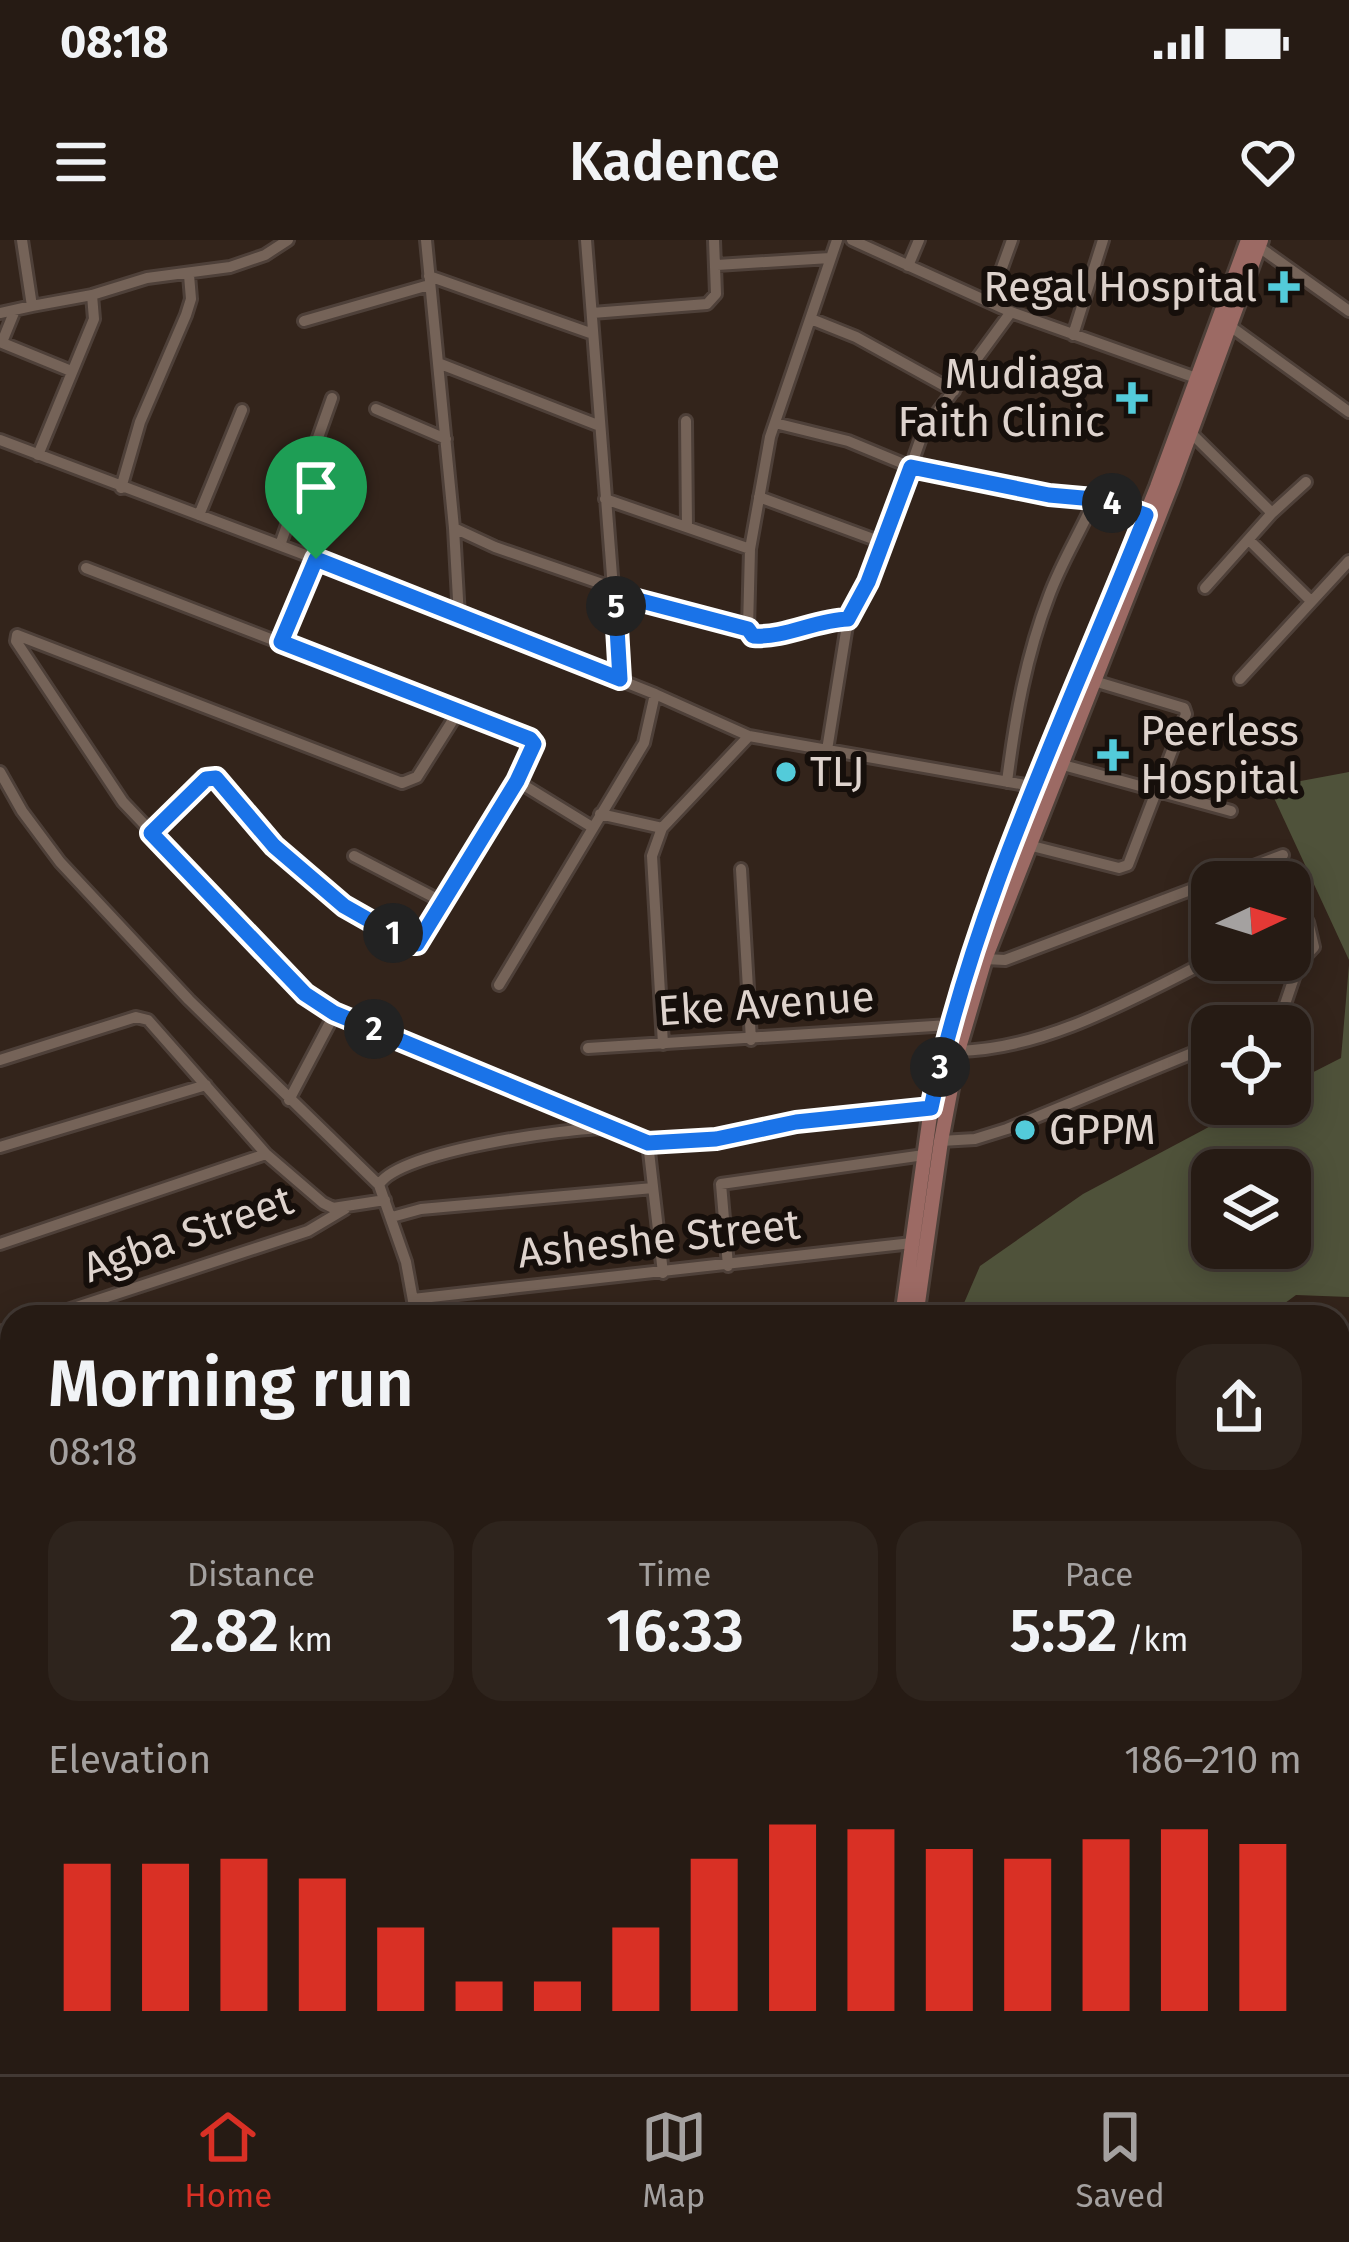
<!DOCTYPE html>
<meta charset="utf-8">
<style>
:root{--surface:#261b14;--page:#2e241d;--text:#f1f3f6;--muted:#a4a1a0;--line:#423934;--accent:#d93025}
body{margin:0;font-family:"Fira Sans",sans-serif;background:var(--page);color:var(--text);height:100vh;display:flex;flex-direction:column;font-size:45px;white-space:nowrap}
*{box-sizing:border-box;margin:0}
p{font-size:39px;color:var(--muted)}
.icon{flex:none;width:66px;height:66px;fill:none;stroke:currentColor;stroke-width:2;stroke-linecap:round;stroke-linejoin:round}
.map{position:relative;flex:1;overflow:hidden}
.sheet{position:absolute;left:0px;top:1065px;width:1350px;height:771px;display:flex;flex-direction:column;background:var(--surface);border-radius:36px 36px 0 0;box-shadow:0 6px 30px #0003,0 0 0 3px var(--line)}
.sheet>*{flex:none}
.needle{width:78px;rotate:86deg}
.controls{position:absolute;left:1191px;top:621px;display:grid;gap:24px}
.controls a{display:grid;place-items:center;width:120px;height:120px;border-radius:24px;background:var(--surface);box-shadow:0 6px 30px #0003,0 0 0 3px var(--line);font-size:60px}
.pin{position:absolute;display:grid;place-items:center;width:102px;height:102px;color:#fff;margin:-123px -51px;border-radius:50% 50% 50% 0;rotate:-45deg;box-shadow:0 0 12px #0007}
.pin .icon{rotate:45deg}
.km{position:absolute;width:60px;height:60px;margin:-30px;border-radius:50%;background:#222;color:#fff;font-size:33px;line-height:60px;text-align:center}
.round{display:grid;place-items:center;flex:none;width:126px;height:126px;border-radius:36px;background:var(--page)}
.summary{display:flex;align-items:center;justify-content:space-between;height:204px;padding:0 48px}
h1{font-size:66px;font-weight:600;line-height:90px}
.figures{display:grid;grid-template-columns:repeat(3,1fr);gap:18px;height:204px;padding:12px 48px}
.figures div{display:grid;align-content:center;border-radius:30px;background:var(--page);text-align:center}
.figures b{font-size:60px;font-weight:600}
.figures small{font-size:33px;font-weight:400}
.figures p{font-size:33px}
.chart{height:336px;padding:24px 48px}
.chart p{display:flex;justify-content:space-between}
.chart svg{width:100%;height:216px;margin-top:12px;stroke:var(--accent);stroke-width:6}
.status{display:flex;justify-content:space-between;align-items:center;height:84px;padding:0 60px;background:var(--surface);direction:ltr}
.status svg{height:33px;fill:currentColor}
header{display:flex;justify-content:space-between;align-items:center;height:156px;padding:0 48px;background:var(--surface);font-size:54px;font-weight:600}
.tab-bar{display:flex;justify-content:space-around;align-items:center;height:168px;border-top:3px solid var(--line);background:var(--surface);font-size:33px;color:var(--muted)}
.tab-bar a{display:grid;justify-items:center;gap:6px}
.tab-bar .current{color:var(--accent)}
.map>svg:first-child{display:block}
.green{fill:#4f523a;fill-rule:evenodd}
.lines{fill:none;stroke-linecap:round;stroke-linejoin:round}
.street-casing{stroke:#4e4039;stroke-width:16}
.secondary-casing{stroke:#4e4039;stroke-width:20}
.street{stroke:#756358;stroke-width:10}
.secondary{stroke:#9c6a64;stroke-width:14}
.route-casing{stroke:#fff;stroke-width:24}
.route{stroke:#1a73e8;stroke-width:15}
.poi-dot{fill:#53cbda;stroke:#160f0b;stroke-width:4.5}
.labels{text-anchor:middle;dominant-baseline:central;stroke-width:12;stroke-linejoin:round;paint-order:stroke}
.poi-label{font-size:42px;fill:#ded3cd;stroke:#160f0b;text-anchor:start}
.street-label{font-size:42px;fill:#ded3cd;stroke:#160f0b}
</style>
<div class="status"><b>08:18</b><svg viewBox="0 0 49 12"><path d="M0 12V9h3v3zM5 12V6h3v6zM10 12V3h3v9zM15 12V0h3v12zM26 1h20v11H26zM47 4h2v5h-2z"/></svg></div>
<header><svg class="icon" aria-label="menu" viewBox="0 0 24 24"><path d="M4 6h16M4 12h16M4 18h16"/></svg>Kadence<svg class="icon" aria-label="heart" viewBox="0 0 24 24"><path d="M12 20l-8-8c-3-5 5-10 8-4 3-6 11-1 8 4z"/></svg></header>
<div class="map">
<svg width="1349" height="1834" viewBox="0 0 1349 1834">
<rect width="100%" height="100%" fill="#33241b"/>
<!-- green -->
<path class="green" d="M1349,532V720L1269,547Z
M1349,725V1057L1296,1055L1266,1077H958L980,1026L1083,954L1252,864H1290V844L1341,818ZM1212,930H1290V1008H1212Z"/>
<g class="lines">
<defs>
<path id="street" d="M22,0L32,66L92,55L147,38L230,27L265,15L288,0
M426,0L454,288L459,377
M586,0L620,439
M852,0L1011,72L1199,139
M1259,7L1349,71
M717,25L830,18
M908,26L919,0
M429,36L593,94
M990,61L1012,0
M0,73L32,66
M592,73L707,64L716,54L714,0
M811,79L856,97L954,151
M304,81L429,45
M1230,86L1349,172
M1073,95L1103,0
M0,102L71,131
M2,102L15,70
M438,123L600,186
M376,169L446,199
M686,181L687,287
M775,183L848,201L911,227L1049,255L1104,260L1146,275
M1190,192L1272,273
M0,200L316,319L655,454L749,496L1037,547
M38,215L94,79L92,55
M121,248L140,182L186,75L191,59L189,35
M759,257L884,303
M605,259L750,309
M199,275L242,170
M454,288L495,307L611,347
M1249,300L1310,360
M280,305L332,158
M86,328L530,499L534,504V512L417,704H411L344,666L274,606L216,539H206L151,593
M1205,348L1272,273L1306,242
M615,354L748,389L753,396C786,398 815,380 848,379
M748,389L750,309L770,197L837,0
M17,395L16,401L123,562L306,754L335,773L648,903L716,899L796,882L931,868
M17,395L402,543L417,537L458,472
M281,402L316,319
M1240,439L1349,321
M827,510L848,379L884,303L923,192L1011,72
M1063,525L1231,571
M0,532L22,571L60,622L189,760L379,945L406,1022L416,1077
M517,541L592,587
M1007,542C1015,478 1026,416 1049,356C1061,323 1080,293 1094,261
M600,574L662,588
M1028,605L1119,628L1128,625L1186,474L1184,468L1094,441
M354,616L443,662
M741,629L751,800
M985,719L1005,720L1283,615
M499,745L644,503L655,454
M1257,786L1282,773L1299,723L1314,707L1308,682L1290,685
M663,804L652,616L662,588L749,496
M588,808L949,785
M958,811C1047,809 1134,758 1212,719
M0,820L136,777L148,780L266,914L323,963L333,968L385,960
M289,860L335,773
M941,901L975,899L1007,889L1212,805
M648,903L663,1033
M0,907L206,845
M379,945C397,911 568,888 609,888
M392,977L421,969L653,948
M0,1004L266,914
M728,1026L721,944L924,915
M413,1059L912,1003
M46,1077L308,991L345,969
M0,1092L12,1088
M1338,1188L1349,1189
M0,1275L12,1258L7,1160
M1338,1317H1349
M0,1336L12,1337
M0,1426L12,1428
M0,1514L12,1515
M1338,1543L1349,1541
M0,1604L12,1606
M1338,1766L1341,1769
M0,1781L12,1795
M37,1824L42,1834
M463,1824L491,1834
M584,1824L597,1834
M719,1824L731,1834
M221,1834L222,1824
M946,1834L949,1824
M1269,1834L1275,1824"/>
<path id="secondary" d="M902,1077L931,868L949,785L989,663L1157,247L1248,0
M916,1077L941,901L958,811L985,719L1172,243L1261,0
M768,1834L772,1824
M782,1834L786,1824"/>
</defs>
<!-- street casing -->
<use href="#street" class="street-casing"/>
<!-- secondary casing -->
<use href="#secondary" class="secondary-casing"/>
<!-- street -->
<use href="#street" class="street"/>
<!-- secondary -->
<use href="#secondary" class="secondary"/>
</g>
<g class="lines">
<defs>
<path id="route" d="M911,227L1049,255L1105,260L1146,275C1069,470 974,662 931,868L796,882L716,899L648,903L334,773L305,754L151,593L206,539L216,538L274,606L344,666L411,704H417L517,541L534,504L530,499L281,402L316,319L620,439L615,354L748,389L753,396C786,398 815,380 848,379L868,342Z"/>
</defs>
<!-- route casing -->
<use href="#route" class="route-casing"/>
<!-- route -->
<use href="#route" class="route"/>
</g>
<!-- markers -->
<g class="poi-dot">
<path d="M1278 29h12v12h12v12h-12v12h-12v-12h-12v-12h12z"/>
<path d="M1126 140h12v12h12v12h-12v12h-12v-12h-12v-12h12z"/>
<path d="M1107 497h12v12h12v12h-12v12h-12v-12h-12v-12h12z"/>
<circle cx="786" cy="532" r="12"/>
<circle cx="1025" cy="890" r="12"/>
</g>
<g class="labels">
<!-- poi labels -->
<g class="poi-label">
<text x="1257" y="47" text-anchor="end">Regal Hospital</text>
<text x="1105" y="134" text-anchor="end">Mudiaga<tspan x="1105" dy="48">Faith Clinic</tspan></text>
<text x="1140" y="491">Peerless<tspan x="1140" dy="48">Hospital</tspan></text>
<text x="810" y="532">TLJ</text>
<text x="1049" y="890">GPPM</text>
</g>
<!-- street labels -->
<g class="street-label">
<text transform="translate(766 764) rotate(-4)">Eke Avenue</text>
<text transform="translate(188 994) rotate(-19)">Agba Street</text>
<text transform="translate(659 999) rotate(-6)">Asheshe Street</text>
</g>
</g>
</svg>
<div class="controls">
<a><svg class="needle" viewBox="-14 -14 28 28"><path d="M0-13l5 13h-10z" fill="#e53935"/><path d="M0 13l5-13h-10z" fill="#a4a1a0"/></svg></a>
<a><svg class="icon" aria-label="locate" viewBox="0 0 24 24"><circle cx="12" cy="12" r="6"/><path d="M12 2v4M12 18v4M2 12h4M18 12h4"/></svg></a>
<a><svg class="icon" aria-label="layers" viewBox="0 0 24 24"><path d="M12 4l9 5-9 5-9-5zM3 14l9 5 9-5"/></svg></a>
</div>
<div class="pin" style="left:316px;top:319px;background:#1e9e55"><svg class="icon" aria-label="arrive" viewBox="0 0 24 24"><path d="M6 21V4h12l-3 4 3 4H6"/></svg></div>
<b class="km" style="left:393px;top:693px">1</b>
<b class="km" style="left:374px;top:789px">2</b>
<b class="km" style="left:940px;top:827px">3</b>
<b class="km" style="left:1112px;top:263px">4</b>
<b class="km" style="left:616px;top:366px">5</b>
<section class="sheet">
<div class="summary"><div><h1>Morning run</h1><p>08:18</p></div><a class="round"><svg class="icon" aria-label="share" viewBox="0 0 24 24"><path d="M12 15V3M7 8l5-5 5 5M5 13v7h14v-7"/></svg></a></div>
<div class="figures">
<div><p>Distance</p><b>2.82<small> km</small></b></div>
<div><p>Time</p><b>16:33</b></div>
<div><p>Pace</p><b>5:52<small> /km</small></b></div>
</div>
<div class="chart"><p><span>Elevation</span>186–210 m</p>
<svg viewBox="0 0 160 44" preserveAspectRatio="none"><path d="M5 44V14M15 44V14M25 44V13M35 44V17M45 44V27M55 44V38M65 44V38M75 44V27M85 44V13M95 44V6M105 44V7M115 44V11M125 44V13M135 44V9M145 44V7M155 44V10"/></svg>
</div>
</section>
</div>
<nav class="tab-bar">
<a class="current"><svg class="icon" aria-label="home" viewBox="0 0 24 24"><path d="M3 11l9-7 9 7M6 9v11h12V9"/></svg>Home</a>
<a><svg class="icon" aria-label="map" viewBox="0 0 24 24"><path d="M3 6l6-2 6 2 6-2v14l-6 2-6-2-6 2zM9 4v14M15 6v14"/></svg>Map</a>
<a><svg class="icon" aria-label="saved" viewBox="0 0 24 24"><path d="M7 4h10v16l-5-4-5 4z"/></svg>Saved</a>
</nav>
